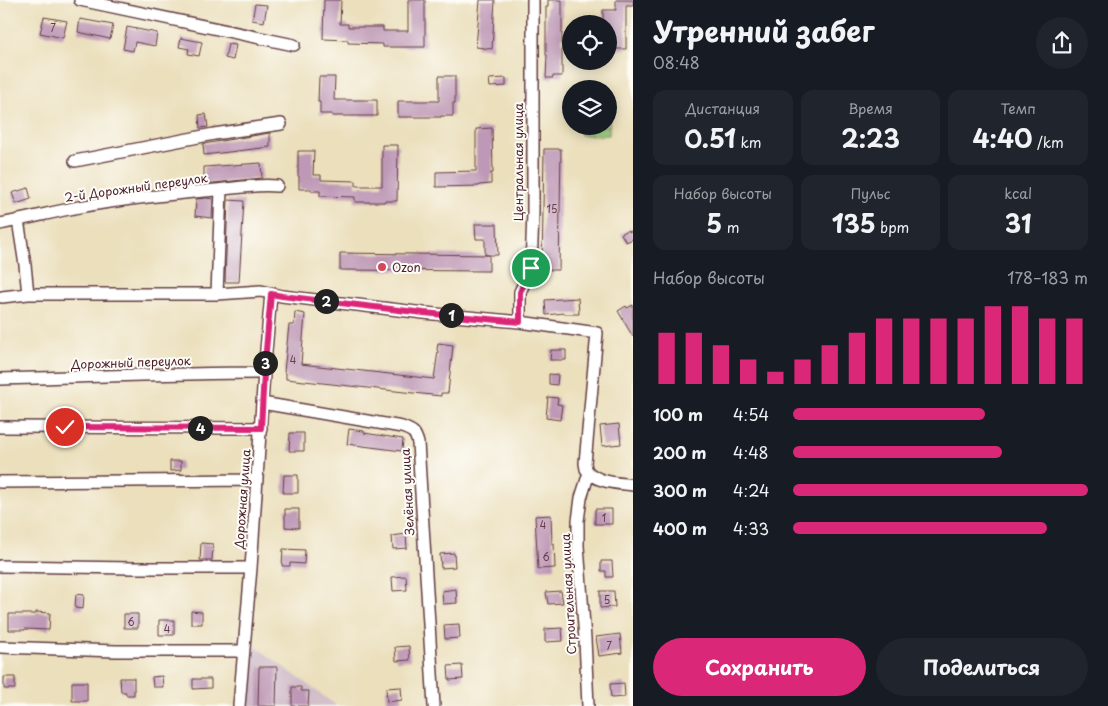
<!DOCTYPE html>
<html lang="ru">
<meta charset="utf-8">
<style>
:root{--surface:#171b24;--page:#20242c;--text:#f1f3f6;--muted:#9ea1a6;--accent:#db2777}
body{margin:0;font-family:"Playpen Sans",sans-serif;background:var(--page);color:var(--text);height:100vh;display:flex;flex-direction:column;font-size:19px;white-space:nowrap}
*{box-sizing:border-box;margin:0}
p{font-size:16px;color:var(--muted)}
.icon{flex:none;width:28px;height:28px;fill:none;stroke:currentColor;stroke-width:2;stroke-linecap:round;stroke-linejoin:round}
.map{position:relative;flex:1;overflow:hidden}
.drawer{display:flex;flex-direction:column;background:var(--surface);width:475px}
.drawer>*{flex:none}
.fabs{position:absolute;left:562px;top:15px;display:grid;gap:10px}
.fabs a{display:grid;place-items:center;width:55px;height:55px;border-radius:50%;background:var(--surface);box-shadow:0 2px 12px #0003;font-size:25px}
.pin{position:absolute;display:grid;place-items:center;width:42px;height:42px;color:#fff;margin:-21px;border:2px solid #fff;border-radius:50%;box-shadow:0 1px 5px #0007}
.km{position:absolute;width:25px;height:25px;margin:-12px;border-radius:50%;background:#222;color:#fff;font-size:14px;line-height:25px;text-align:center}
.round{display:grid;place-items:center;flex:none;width:52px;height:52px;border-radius:26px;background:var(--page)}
.headline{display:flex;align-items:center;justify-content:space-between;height:85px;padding:0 20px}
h1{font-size:28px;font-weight:700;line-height:38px}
.metrics{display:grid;grid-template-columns:repeat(3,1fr);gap:8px;height:85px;padding:5px 20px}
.metrics div{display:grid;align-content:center;border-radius:12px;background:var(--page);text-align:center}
.metrics b{font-size:25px;font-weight:700}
.metrics small{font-size:14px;font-weight:400}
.metrics p{font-size:14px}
.chart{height:140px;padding:10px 20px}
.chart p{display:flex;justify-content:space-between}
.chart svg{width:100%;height:90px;margin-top:5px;stroke:var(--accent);stroke-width:6}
.action{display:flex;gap:10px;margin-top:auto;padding:10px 20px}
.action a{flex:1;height:58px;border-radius:30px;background:var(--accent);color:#fff;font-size:20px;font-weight:700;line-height:58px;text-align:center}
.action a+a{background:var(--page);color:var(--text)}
ul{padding:0 20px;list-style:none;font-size:16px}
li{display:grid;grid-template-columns:80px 60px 1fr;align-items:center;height:38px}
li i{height:12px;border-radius:6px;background:var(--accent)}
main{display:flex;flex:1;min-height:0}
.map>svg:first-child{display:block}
.industrial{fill:#d1bdc9}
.green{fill:#9fd181;stroke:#747856}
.building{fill:#be98b6}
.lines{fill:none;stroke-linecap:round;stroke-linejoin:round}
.minor-casing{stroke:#623c41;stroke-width:14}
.minor{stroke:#fff;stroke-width:11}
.route-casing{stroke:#fff;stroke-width:10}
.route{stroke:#db2777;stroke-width:6}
.poi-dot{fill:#d1495b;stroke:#fdfcf7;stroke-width:2}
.labels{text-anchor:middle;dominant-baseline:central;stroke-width:4;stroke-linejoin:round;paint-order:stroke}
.number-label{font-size:10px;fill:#673d4e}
.street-label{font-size:12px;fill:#4a1f2b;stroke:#fdfcf7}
.poi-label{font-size:12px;fill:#4a1f2b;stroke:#fdfcf7;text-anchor:start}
</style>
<main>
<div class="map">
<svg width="633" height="706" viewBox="0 0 633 706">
<rect width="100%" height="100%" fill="#fdfcf7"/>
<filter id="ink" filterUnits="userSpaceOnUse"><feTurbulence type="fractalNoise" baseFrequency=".02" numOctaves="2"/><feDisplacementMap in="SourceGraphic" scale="10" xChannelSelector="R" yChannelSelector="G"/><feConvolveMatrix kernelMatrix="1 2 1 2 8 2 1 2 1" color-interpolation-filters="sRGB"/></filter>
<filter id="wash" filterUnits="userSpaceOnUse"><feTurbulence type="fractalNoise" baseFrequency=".0096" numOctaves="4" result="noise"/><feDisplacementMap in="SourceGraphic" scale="20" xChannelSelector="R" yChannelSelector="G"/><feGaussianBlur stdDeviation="1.12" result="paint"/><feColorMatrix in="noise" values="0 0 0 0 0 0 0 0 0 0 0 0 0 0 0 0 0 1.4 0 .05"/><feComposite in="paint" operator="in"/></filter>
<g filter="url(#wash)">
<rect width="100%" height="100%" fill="#ebdfbc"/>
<!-- industrial -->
<path class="industrial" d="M251,643L337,706H247Z"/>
<!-- green -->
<path class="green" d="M609,104V135H581V126H609Z"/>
<g id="blocks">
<!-- building -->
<path class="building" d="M324,0H341L340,24H348V27H383V31H408V0H425V47H383V44L348,43V40L323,39Z
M480,0H495L492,49L476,47Z
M548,0H562V76H553V78H546L547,55H546V7H548Z
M616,0H633V6H626V49H609V24H603V10H616Z
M255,4L267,5L264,22L252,20Z
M44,17L67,21L63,38L40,33Z
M80,19L113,25L110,39L78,32Z
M127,27L157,33L155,46L135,42L133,51L123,49Z
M181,38L202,42L199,56L188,54L189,49L179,47Z
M228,44L236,45L233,60L225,58Z
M439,76H455V103H453V116H441V117H398V101H439Z
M319,77H335L334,100H377V116H332V114H320V102H318Z
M506,78V86L490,87L489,79Z
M206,114L208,127L200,128L199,115Z
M492,128L493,173H491V184L479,185V186L436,187V172L476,171V129Z
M270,133V147L204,155L203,144Z
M382,145H398L397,201H384V202H355V197L320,196V191H311V189H299V176H298V151H314L313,175H321V180L356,181V186H382Z
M544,149H561L559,270H542Z
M261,163L262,178L204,184V167Z
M28,188L31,199L16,204L12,193Z
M206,198L213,199L212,218L195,216L196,199Z
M228,200L244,201L239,282H225Z
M475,224H497L498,255H485V239H476Z
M628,230L629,232L633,230V239L626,242L621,234Z
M340,253L489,255V271L340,270Z
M578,298L579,314H564V313L546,315L545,300Z
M633,305V337L618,311L626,306L627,308Z
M295,312L305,314L301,364L434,379L438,351L437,350L438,343L453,345L448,393H441V396L286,379V373L284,372L289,325H294Z
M551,350H566V360H550Z
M549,374L558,375L557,385L549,384Z
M548,397L558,398L557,404L562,405L560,420L546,418Z
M619,424L621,444L602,446L600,426Z
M349,429L364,431V433L403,439L402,451L347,444Z
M290,433H304V451H289Z
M170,461H181V470L170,471Z
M284,475H298V493H283Z
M285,509H299V528L285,527Z
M595,509H612V524H595Z
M551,515L552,544L554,543L555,568L538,569L535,516Z
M406,534L407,548L393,549L392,536Z
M201,543L213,544L212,560H200Z
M283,549L305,550L304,564L290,563V566H282Z
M454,553L455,567L441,568L440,554Z
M601,561H612L613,577H606V571H601Z
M406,576L407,590L393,591L392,577Z
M456,589L457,603L443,604L442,591Z
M561,591L563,603L548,604L546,592Z
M600,591H614L615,607L600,608Z
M76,594L84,595L83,609L75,608Z
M191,611L202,612V624H191Z
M36,612L50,613L49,630L25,629V630H9V614H36Z
M124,614H138V628H124Z
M159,620H174V635H159Z
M459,624L460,638L445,639L444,625Z
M562,628L563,641L545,642V629Z
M620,634L622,653L599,656L596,637Z
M409,646L410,660L396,661L395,647Z
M462,665L463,679L449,680L448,666Z
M259,667H277L276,706H258Z
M162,676L163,687H153L152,677Z
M4,677H15V689H4Z
M120,678H134V695H126V692H121Z
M193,679H211V688L193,689Z
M72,682H87V701H72Z
M624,683L625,697L611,698L610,684Z
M292,687H301V691H309L308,706H292Z
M401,687L402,700L387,702L386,688Z"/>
</g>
</g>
<g filter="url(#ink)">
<use href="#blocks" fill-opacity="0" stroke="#623c41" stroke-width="1"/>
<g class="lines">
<defs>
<path id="minor" d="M80,0L294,45
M75,161L214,134L281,124
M18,220L25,265L28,294
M0,224C26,219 53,212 79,207C124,199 170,194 216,190C237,188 256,184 277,186
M217,294L221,190
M2,297L28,294H217L261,291L282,296L424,313L520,322L597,333L585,463L586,469L589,473L581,498L578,521V546L585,639L588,706
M520,322V292L531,268L533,213V0
M0,379C88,377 176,373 264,373
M262,403L402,427C413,431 415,432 418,443L434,706
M0,427L261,428
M589,473C601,483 618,483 633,485
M0,482L257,480
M0,566L133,568H251
M0,647L116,651H243
M239,706L251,568L264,373L271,294"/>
</defs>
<!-- minor casing -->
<use href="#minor" class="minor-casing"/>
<!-- minor -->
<use href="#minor" class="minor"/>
</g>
</g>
<g class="lines" filter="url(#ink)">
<defs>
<path id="route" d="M65,427L261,428L264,373L271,294L282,296L424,313L520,322V292L531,268"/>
</defs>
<!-- route casing -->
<use href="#route" class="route-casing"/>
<!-- route -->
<use href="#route" class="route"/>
</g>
<!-- markers -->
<circle class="poi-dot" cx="382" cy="267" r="5"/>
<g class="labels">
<!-- number labels -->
<g class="number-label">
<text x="53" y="27">7</text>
<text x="552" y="208">15</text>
<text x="293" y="359">4</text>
<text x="604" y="517">1</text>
<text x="543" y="524">4</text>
<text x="546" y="556">6</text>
<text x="607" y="599">5</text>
<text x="131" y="621">6</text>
<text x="167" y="628">4</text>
<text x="609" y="645">7</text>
</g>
<!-- street labels -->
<g class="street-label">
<text transform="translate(518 162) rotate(-90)">Центральная улица</text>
<text transform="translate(136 187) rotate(-8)">2-й Дорожный переулок</text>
<text transform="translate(131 362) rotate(-2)">Дорожный переулок</text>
<text transform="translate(407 492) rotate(-93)">Зелёная улица</text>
<text transform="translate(242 499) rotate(-86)">Дорожная улица</text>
<text transform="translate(568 594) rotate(-93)">Строительная улица</text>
</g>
<!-- poi labels -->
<g class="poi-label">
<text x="392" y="267">Ozon</text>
</g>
</g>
</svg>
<div class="fabs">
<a><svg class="icon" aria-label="locate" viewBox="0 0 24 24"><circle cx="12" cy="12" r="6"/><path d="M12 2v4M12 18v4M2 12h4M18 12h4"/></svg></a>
<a><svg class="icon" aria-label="layers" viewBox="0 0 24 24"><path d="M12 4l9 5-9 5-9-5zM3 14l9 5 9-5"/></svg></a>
</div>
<div class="pin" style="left:531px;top:268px;background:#1e9e55"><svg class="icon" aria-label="arrive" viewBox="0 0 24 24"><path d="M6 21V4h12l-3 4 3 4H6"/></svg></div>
<div class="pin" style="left:65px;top:427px;background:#d93025"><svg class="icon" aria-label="check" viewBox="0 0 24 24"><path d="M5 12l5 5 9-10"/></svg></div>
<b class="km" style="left:451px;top:315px">1</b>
<b class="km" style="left:326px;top:301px">2</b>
<b class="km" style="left:265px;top:363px">3</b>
<b class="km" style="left:200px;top:428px">4</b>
</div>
<section class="drawer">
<div class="headline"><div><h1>Утренний забег</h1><p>08:48</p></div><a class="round"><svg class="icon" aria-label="share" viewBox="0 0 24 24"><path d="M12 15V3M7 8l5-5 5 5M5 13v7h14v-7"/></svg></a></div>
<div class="metrics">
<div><p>Дистанция</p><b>0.51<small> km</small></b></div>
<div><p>Время</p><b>2:23</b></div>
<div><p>Темп</p><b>4:40<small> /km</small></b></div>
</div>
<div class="metrics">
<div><p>Набор высоты</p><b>5<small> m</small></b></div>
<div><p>Пульс</p><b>135<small> bpm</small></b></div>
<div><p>kcal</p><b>31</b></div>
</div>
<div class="chart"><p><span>Набор высоты</span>178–183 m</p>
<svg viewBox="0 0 160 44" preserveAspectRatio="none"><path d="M5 44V19M15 44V19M25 44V25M35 44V32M45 44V38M55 44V32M65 44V25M75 44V19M85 44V12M95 44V12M105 44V12M115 44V12M125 44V6M135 44V6M145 44V12M155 44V12"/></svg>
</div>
<ul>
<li><b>100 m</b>4:54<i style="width:65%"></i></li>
<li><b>200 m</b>4:48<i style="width:71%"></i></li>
<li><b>300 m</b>4:24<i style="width:100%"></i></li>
<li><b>400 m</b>4:33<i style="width:86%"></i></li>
</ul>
<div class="action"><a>Сохранить</a><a>Поделиться</a></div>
</section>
</main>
